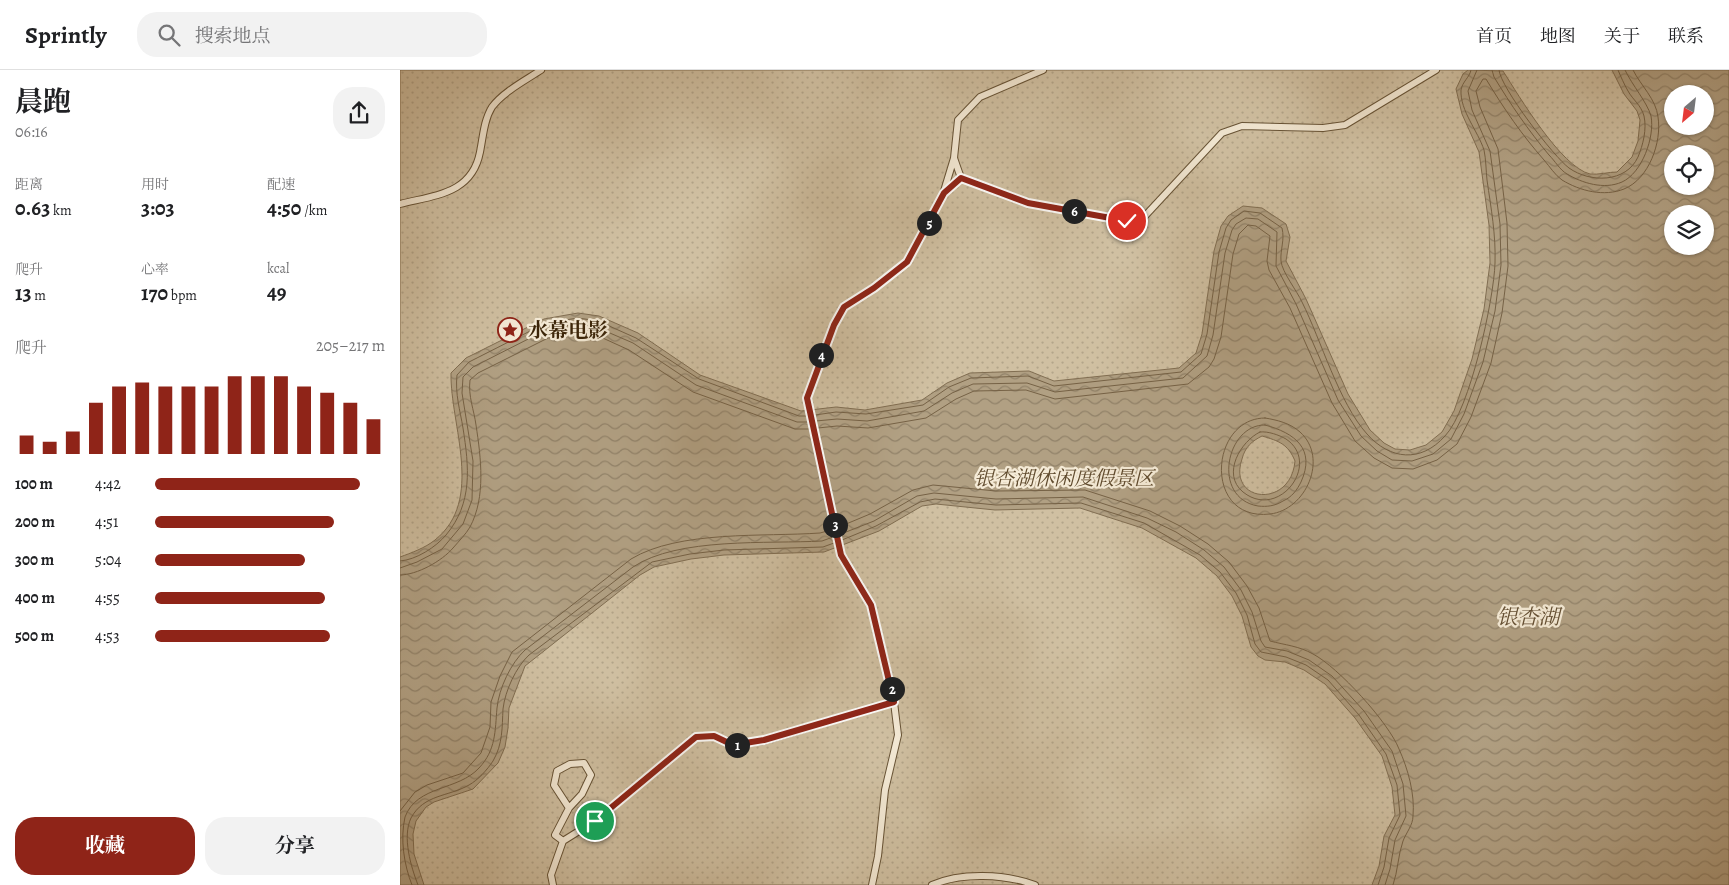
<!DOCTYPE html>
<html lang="zh">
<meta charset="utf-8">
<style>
:root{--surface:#fff;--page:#f2f2f2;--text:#202124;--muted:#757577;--line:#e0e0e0;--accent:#8f2418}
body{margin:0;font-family:Alegreya,"Noto Serif SC",serif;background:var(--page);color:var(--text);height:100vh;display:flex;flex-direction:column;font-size:19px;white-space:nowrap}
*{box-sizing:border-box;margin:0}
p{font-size:16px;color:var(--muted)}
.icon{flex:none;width:28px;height:28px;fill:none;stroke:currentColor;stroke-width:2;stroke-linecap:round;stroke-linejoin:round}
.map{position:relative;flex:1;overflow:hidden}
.panel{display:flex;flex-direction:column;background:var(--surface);width:400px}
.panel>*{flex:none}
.needle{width:32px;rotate:208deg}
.tools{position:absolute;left:1264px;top:15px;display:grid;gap:10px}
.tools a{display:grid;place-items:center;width:50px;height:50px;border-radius:50%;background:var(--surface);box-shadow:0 1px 4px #0004;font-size:25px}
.pin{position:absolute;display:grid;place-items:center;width:42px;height:42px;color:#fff;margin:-21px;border:2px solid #fff;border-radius:50%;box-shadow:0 1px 5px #0007}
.km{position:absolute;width:25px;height:25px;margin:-12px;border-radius:50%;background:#222;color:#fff;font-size:14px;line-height:25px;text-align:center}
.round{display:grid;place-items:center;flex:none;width:52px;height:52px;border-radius:20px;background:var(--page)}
.head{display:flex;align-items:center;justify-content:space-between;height:85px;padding:0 15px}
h1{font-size:28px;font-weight:700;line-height:38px}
.metrics{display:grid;grid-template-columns:repeat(3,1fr);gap:8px;height:85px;padding:5px 15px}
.metrics div{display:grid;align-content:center}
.metrics b{font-size:21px;font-weight:700}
.metrics small{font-size:14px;font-weight:400}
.metrics p{font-size:14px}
.chart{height:140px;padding:10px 15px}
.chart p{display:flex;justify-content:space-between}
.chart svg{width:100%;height:90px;margin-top:5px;stroke:var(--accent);stroke-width:6}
.primary-button{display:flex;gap:10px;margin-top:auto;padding:10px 15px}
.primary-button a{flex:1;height:58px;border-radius:20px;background:var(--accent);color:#fff;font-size:20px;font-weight:700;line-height:58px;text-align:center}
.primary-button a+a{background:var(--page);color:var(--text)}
ul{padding:0 15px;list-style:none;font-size:16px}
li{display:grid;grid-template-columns:80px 60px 1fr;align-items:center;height:38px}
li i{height:12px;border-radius:6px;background:var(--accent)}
header{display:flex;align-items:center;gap:30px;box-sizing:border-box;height:70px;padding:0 25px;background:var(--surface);border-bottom:1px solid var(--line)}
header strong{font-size:24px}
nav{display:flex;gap:28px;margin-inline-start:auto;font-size:18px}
.search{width:350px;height:45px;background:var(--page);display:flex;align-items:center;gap:12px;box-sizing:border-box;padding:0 18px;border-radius:20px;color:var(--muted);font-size:19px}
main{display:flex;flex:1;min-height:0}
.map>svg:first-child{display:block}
.park{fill:url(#park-dots);stroke:#857255;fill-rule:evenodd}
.water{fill:url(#water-waves);stroke:#816e52;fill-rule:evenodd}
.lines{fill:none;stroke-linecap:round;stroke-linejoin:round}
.shore{stroke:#766246;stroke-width:1}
.lane-casing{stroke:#675336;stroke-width:8}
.lane{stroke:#f5ebd7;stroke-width:6}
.route-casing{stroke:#fff;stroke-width:10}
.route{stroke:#8f2418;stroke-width:6}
.labels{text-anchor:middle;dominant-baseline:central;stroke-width:4.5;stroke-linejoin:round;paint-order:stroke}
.poi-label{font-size:20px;font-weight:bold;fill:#3a2408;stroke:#f5ebd7;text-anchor:start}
.park-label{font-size:20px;font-style:italic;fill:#604b2e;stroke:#f5ebd7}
.water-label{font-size:21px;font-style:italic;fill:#644f33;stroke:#f5ebd7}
</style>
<header>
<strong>Sprintly</strong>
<div class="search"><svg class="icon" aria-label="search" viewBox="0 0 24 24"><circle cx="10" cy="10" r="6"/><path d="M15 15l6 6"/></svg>搜索地点</div>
<nav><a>首页</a><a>地图</a><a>关于</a><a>联系</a></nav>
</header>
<main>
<section class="panel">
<div class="head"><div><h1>晨跑</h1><p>06:16</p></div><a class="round"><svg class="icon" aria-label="share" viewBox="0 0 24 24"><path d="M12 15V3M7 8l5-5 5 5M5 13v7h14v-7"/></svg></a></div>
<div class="metrics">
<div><p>距离</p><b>0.63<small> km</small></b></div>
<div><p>用时</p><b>3:03</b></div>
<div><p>配速</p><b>4:50<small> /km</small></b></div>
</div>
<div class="metrics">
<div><p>爬升</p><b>13<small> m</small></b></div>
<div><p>心率</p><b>170<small> bpm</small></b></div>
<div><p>kcal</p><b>49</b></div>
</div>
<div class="chart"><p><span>爬升</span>205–217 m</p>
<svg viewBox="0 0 160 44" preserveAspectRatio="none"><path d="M5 44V35M15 44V38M25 44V33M35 44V19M45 44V11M55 44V9M65 44V11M75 44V11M85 44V11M95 44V6M105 44V6M115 44V6M125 44V11M135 44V14M145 44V19M155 44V27"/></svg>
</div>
<ul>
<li><b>100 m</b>4:42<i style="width:89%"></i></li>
<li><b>200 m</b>4:51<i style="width:78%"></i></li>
<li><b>300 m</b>5:04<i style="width:65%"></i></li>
<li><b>400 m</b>4:55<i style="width:74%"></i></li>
<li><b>500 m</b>4:53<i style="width:76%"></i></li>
</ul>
<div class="primary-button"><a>收藏</a><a>分享</a></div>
</section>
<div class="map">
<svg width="1329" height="815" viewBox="0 0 1329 815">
<defs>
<pattern id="park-dots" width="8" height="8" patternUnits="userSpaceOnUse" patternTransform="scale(1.25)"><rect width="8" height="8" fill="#d0c0a2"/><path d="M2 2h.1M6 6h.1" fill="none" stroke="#b3a58a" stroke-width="1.8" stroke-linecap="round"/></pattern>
<pattern id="water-waves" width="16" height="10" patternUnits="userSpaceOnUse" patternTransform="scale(1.25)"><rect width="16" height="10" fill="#b1a083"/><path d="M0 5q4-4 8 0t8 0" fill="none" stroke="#918269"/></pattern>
</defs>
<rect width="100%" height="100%" fill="#efe0c2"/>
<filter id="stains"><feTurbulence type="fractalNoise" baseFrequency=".004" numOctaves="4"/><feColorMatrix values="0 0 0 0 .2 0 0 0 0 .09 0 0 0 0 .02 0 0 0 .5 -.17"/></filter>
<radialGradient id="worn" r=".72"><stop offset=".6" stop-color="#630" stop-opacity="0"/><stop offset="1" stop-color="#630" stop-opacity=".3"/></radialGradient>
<!-- park -->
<path class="park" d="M0,0H1329V815H0ZM1272,24H1305V56H1272ZM1272,84H1305V116H1272ZM1272,144H1305V176H1272Z"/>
<!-- water -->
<path class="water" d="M1068,0L1103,1C1119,26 1161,97 1190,104C1198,105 1209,102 1217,102L1232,87L1238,71L1240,50L1237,41L1224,24L1212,0H1329V815H972L979,796L984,766L995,745L992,717L982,686L955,648L925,614L904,600L885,592L865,590L858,586L851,577L842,546L832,526L817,506L796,488L742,458L680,438L595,440L536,434L522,436L479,461L424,482L324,485L291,489L254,497L240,505L125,596L109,638L108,658L105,677L98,693L73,719L34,732L26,737L16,751L13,764L14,784L24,815H0V487C11,483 25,478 35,470C85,430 50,355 51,303L66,288L144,249L178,243L199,246L238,263L300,305L401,341L436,337L465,340L522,330L547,313L570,303L629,301L654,311L779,298L796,283L802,264L814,181L821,156L828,146L843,136L862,138L886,154L890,167L886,191L906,229L948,324L970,360L984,373L995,379L1010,380L1026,375L1042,362L1054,341L1072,289L1084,239L1090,193L1089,155L1079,82L1062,44L1056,19L1063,4ZM1272,24H1305V56H1272ZM1272,84H1305V116H1272ZM1272,144H1305V176H1272ZM862,366C879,371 888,374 895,391C891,439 827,433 842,389C845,377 852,371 862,366Z"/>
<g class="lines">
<!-- shore -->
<path class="shore" d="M1092,0L1094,7C1111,35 1128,60 1149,85C1155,91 1160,100 1167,104C1182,113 1204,120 1222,112C1242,103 1255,67 1251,46C1247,32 1232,15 1225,0
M1099,0C1100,17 1154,87 1169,98C1190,113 1226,113 1238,87C1243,75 1247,59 1244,46C1241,35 1233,30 1228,21C1224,14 1221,7 1218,0
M415,345L436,342L466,344L523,335L549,317L571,308L628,306L654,316L781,302L801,284L807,264L819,182L826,158L831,150L844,141L860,143L882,158C885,170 880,180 881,191C882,202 897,221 902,232C921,270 939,333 967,364C990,390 1021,393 1045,366C1070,340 1094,229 1095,193C1096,165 1091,138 1087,110C1086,101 1086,89 1084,80C1078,61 1060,41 1061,20C1062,12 1070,7 1071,0
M865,348C877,350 890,353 900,362C929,388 906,440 870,444C803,452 809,348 865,348Z
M416,351L437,349L467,351L524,341L552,323L573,314L627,313L655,322L783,308L807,286L813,265L825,183L832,160L836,154L846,148L858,149L877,162L876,196L896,234L938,330L961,366L977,381L992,390L1012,391L1033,384L1051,369L1064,344L1083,292L1095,241L1101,195L1100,154L1090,81L1072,40L1068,21L1077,0
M865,355C895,363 916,379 901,412C897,420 892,427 883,431C875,436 867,437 858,436C811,428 826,354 865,355Z
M418,358L437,356L468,358L526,348L556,329L574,321L626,320L655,329L788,314L809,297L814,289L821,267L833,184L839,164L848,155L856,156L870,166L867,191L869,200L890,238L932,333L955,371L974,388L992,398L1013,399L1037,390L1057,374L1071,347L1091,293L1102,243L1108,196L1107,153L1098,79L1080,37L1076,21L1083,9H1086C1104,39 1122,65 1144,90C1150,97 1155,105 1162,110C1180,121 1204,127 1224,119C1249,109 1262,72 1258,47C1256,29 1241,16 1233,0
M860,362C868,361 879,365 886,369C922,393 879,451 843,422C821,404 841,371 860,362Z
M439,457L470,444L513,420L533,415L596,421L685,420L750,441L780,456L808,474L829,492L847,516L859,538L870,571C885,575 899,576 913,584C938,597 989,653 999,679C1008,699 1015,724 1013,746C1013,755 1006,763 1003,771C998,785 998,801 993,815
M441,464L474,451L517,426L534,423L596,429L683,427L747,448L776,462L804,480L824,497L841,520L852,542L861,571L865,577L887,581L909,590L932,606L964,641L992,681L1003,714L1006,746L995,770L990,799L985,815
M442,470L476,456L520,432L535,429L596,435L681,433L744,453L800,485L820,502L836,523L847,545L855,574L861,582L886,587L906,595L928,610L959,645L986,684L997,715L1000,745L989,768L984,797L978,815
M0,491C16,490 36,477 46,465C73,433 69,397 63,358C60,340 55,324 57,305L69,292L146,253L178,248L198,251L236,268L299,309L399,346H406
M0,498L17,492L42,479L63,454L72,430L73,391L62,323L63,307L73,297L148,259L178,254L196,257L233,273L296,315L397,352H408
M0,505C17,505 42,491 53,478C59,471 66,464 70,457C86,427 81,388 76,355C74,340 68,326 70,310L78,303L150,267L178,262L194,264L229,280L293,322L395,359H409
M0,741L15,722L27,715L63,703L81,683L90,657L91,632L100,606L112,582L231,489C279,460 364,467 420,463L431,460
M12,815C4,795 0,769 5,747C17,715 58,721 79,698C96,680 95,661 97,638C99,618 111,593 125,580L233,497C278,467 368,474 422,471L433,467
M18,815C11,797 2,767 11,748C24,724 48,727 69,715C78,710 87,700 93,691C103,674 102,657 103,639C105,621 116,597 129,585L252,492L290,484L324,480L423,477L434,473"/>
<defs>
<path id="lane" d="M554,88L561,108
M544,121L554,88L558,50L580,27L643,0
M0,134C35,125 72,124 80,82C83,67 84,50 92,37C103,22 126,10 141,0
M163,771L155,765L169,738L182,724L191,705L184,693L170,694L157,701L154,715L169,738
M153,815L151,805L163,771L195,751L296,667L314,666L333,675L364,671L494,632
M472,815L478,786L485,720L498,665L493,624L471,535L441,485L407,328L434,255L444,237L474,218L507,192L544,123L561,108L629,133L727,151L744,147L822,63L842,56L923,58L945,55L1036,0
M532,815C561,802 605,804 635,815"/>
</defs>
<!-- lane casing -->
<use href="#lane" class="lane-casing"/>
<!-- lane -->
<use href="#lane" class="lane"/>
</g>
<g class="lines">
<defs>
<path id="route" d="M195,751L296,667L314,666L333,675L364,670L494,632L471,535L441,485L407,328L434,255L444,237L474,218L507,192L544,123L561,108L628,133L727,151"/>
</defs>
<!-- route casing -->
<use href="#route" class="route-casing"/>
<!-- route -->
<use href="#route" class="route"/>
</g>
<!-- icons -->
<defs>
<symbol id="sight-ring" viewBox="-11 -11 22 22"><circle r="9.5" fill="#f5ebd7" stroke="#8f2418" stroke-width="1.5"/><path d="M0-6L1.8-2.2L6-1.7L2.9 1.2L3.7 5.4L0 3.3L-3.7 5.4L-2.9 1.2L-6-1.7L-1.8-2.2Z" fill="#8f2418"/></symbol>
</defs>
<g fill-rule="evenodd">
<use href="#sight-ring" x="96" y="246" width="28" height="28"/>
</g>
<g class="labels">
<!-- poi labels -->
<g class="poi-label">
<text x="128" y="260">水幕电影</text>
</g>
<!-- park labels -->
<g class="park-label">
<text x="664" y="408">银杏湖休闲度假景区</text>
</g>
<!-- water labels -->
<g class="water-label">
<text x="1128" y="547">银杏湖</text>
</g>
</g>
<rect width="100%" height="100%" filter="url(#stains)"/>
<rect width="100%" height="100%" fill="url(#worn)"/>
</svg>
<div class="tools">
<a><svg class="needle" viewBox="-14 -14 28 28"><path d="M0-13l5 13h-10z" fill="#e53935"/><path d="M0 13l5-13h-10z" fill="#757577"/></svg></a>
<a><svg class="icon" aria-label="locate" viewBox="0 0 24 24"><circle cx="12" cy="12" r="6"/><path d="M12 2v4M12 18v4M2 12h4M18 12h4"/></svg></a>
<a><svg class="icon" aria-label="layers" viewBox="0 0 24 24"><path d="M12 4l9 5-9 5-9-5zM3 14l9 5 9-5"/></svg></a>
</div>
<div class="pin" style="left:195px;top:751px;background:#1e9e55"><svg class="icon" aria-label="arrive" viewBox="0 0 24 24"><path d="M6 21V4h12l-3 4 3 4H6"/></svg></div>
<div class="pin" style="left:727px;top:151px;background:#d93025"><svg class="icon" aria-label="check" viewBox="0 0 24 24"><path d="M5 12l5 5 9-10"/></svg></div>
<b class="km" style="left:337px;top:675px">1</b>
<b class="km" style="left:492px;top:619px">2</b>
<b class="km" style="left:435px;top:455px">3</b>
<b class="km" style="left:421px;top:285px">4</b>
<b class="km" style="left:529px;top:153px">5</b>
<b class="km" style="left:674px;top:141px">6</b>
</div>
</main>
